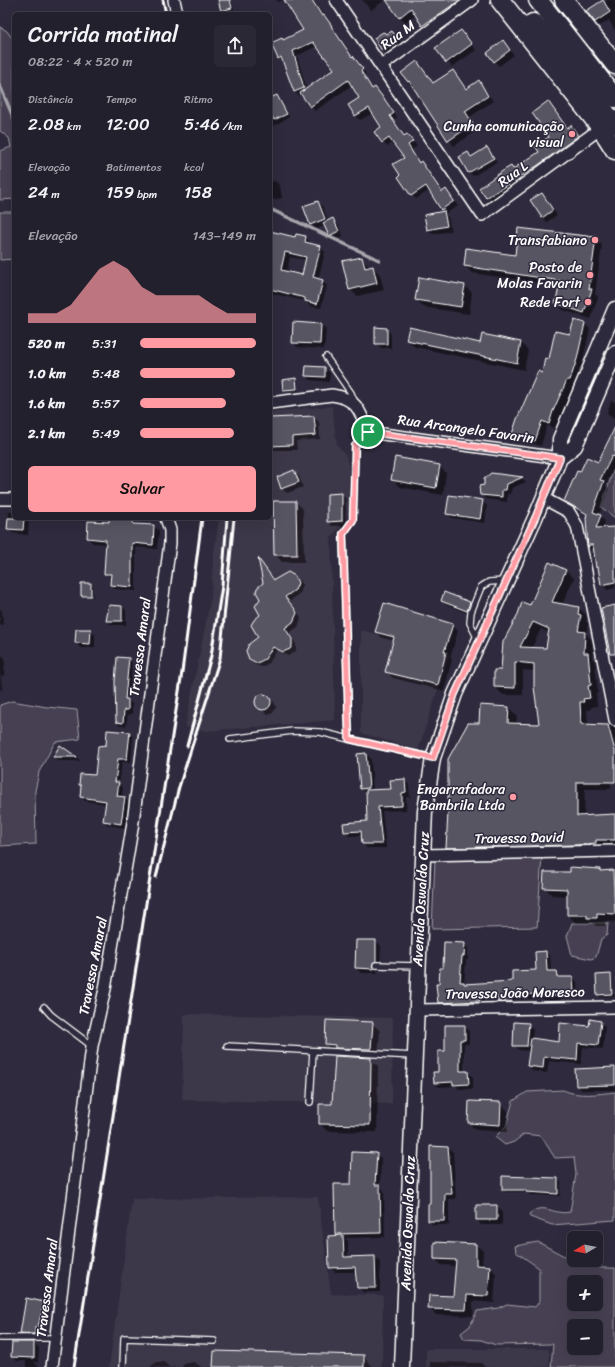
<!DOCTYPE html>
<html lang="pt">
<meta charset="utf-8">
<style>
:root{--surface:#23202e;--page:#2b2836;--text:#f1f3f6;--muted:#a3a3aa;--line:#403e4a;--accent:#ff9aa2}
body{margin:0;font-family:Sriracha,sans-serif;background:var(--page);color:var(--text);height:100vh;display:flex;flex-direction:column;font-size:15px;white-space:nowrap}
*{box-sizing:border-box;margin:0}
p{font-size:13px;color:var(--muted)}
.icon{flex:none;width:22px;height:22px;fill:none;stroke:currentColor;stroke-width:2;stroke-linecap:round;stroke-linejoin:round}
.map{position:relative;flex:1;overflow:hidden}
.sheet{position:absolute;left:12px;top:12px;width:260px;height:508px;display:flex;flex-direction:column;background:var(--surface);border-radius:6px;box-shadow:0 4px 16px #0002,0 0 0 1px var(--line)}
.sheet>*{flex:none}
.needle{width:26px;rotate:260deg}
.controls{position:absolute;left:567px;top:1231px;display:grid;gap:8px}
.controls a{display:grid;place-items:center;width:36px;height:36px;border-radius:6px;background:var(--surface);box-shadow:0 4px 16px #0002,0 0 0 1px var(--line);font-size:20px}
.pin{position:absolute;display:grid;place-items:center;width:34px;height:34px;color:#fff;margin:-17px;border:2px solid #fff;border-radius:50%;box-shadow:0 1px 4px #0007}
.round{display:grid;place-items:center;flex:none;width:42px;height:42px;border-radius:6px;background:var(--page)}
.overview{display:flex;align-items:center;justify-content:space-between;height:68px;padding:0 16px}
h1{font-size:22px;font-weight:600;line-height:30px}
.metrics{display:grid;grid-template-columns:repeat(3,1fr);gap:6px;height:68px;padding:4px 16px}
.metrics div{display:grid;align-content:center}
.metrics b{font-size:17px;font-weight:600}
.metrics small{font-size:11px;font-weight:400}
.metrics p{font-size:11px}
.chart{height:112px;padding:8px 16px}
.chart p{display:flex;justify-content:space-between}
.chart svg{width:100%;height:72px;margin-top:4px;fill:var(--accent);opacity:.7}
.cta{display:flex;gap:8px;margin-top:auto;padding:8px 16px}
.cta a{flex:1;height:46px;border-radius:6px;background:var(--accent);color:#111;font-size:16px;font-weight:600;line-height:46px;text-align:center}
ul{padding:0 16px;list-style:none;font-size:13px}
li{display:grid;grid-template-columns:64px 48px 1fr;align-items:center;height:30px}
li i{height:10px;border-radius:5px;background:var(--accent)}
.map>svg:first-child{display:block}
.built{fill:#3c3749}
.green{fill:#464152;stroke:#a2a0a8;fill-rule:evenodd}
.shadow{fill:#0007;fill-rule:evenodd}
.lines{fill:none;stroke-linecap:round;stroke-linejoin:round}
.stream{stroke:#a7a6ad;stroke-width:3.5}
.building{fill:#595564;stroke:#fff;fill-rule:evenodd}
.service-casing{stroke:#fff;stroke-width:8}
.minor-casing{stroke:#fff;stroke-width:14}
.tertiary-casing{stroke:#fff;stroke-width:17}
.trunk-casing{stroke:#fff;stroke-width:21}
.service{stroke:#2f2a3d;stroke-width:5.5}
.minor{stroke:#2f2a3d;stroke-width:11}
.tertiary{stroke:#2f2a3d;stroke-width:14}
.trunk{stroke:#2f2a3d;stroke-width:18}
.rail{stroke:#fff;stroke-width:3}
.route-casing{stroke:#fff;stroke-width:8}
.route{stroke:#ff9aa2;stroke-width:5}
.poi-dot{fill:#ff9aa2;stroke:#2f2a3d;stroke-width:1.5}
.labels{text-anchor:middle;dominant-baseline:central;stroke-width:3;stroke-linejoin:round;paint-order:stroke}
.street-label{font-size:14px;fill:#fff;stroke:#2f2a3d}
.poi-label{font-size:14px;fill:#fff;stroke:#2f2a3d;text-anchor:end}
</style>
<div class="map">
<svg width="615" height="1367" viewBox="0 0 615 1367">
<rect width="100%" height="100%" fill="#2f2a3d"/>
<filter id="ink" filterUnits="userSpaceOnUse"><feTurbulence type="fractalNoise" baseFrequency=".025" numOctaves="2"/><feDisplacementMap in="SourceGraphic" scale="8" xChannelSelector="R" yChannelSelector="G"/><feConvolveMatrix kernelMatrix="1 2 1 2 8 2 1 2 1" color-interpolation-filters="sRGB"/></filter>
<g filter="url(#ink)">
<!-- built -->
<path class="built" d="M332,406L337,445L346,456L350,471L349,515L331,538L335,720L207,731L185,727L211,597L213,559L219,518H270V412Z
M361,630L450,653L418,750L361,733Z
M184,1014L393,1018L392,1104L182,1100Z
M318,1197L331,1294L383,1295L382,1367H109L132,1199Z
M426,1349H549V1367H426Z"/>
<!-- green -->
<path class="green" d="M0,27L7,31L14,41V199L0,200V151L11,147L9,138L0,131Z
M0,212H14V259L0,260Z
M615,466V518L601,507Z
M12,701L47,707L77,710L80,739L55,742L39,772L35,791L36,844L0,846V705Z
M542,856L537,927L432,929L435,860Z
M572,923H608L607,935L601,939L596,957L591,959L572,955L567,936Z
M563,1090C578,1097 598,1094 615,1092V1220L552,1225L530,1217L529,1214C544,1201 553,1216 570,1212L576,1174L574,1157L555,1158L541,1136L524,1134L514,1142L505,1145L495,1137L506,1126L513,1101L527,1092Z
M538,1242L564,1256L574,1253V1260H581C589,1269 604,1268 615,1268V1367H551L553,1344L496,1345L481,1340L464,1339L461,1333L470,1326L477,1311L498,1308L507,1304L535,1307L539,1302V1268L516,1252L515,1246ZM574,1282H596V1304H574ZM574,1326H596V1348H574Z"/>
<!-- shadow -->
<path class="shadow" d="M228,0L232,2L234,10L224,12L222,10Z
M276,0H285L278,2Z
M285,0H313L353,58L366,74L364,76L373,90L375,88L389,105L397,118L393,120L405,137L407,135L417,146L411,150L420,164L421,162L426,167L442,192L446,190L458,206L445,214L448,217L451,231L433,234L428,230L425,216L445,212L430,190L416,199L412,195L405,158L393,142L387,147L383,142V127L373,113L360,120L355,116L350,105L360,98L352,85L315,111L302,94L299,96L294,91L283,62L279,58L283,41L304,30ZM317,46L336,69L307,90L297,56Z
M362,0H385L371,10Z
M387,0H460L464,7L429,32L416,15L405,23Z
M608,0H615V31L609,20L600,26L595,21L604,3Z
M465,36L476,50L452,67L437,48Z
M396,37L402,44L388,55L383,50Z
M503,42L514,55L499,66L488,53Z
M417,62L434,84L453,71L467,89L479,82L493,101L470,117L478,130L454,146L402,73Z
M270,90L273,98L277,96L280,100L289,117L270,128Z
M551,107L568,129L571,127L581,140L490,201L480,188L541,152L550,137Z
M487,148L497,162L473,176L469,172L468,153L472,157Z
M275,181L280,186L282,198L270,200V182Z
M542,194L557,215L547,222L542,217Z
M318,202L323,207L328,221L333,219L338,224L343,236L334,240L330,235L325,226L316,229L311,224Z
M270,230L276,233L296,238L305,237L310,242V244L320,247L325,252L318,280L322,281L327,286L321,308L310,306L306,301L270,293ZM290,257L307,260L303,276L287,272Z
M595,238L602,245L595,294L598,297L591,319L563,310L556,303L561,286L472,273L465,266Z
M362,258L370,268L373,267L380,275L384,290L357,296L350,289Z
M465,286L472,293L469,314L423,307L416,299Z
M575,321L585,324L590,329L582,364L555,429L547,425L541,446L518,439L513,434L543,374L570,336Z
M321,325L326,329L324,349L297,347L293,342Z
M387,329L391,334V348H381L376,343Z
M407,340L481,344L521,343L528,350L524,370L415,347Z
M325,368L330,373L329,382L311,380L306,376Z
M295,380L297,382L298,391L286,392L284,390Z
M611,401L615,402V419L607,413Z
M314,417L319,422L320,439L296,441L297,450H270V418Z
M615,430V465L606,485L609,488L599,515L605,521L603,529L615,528V588L607,590L602,584L595,553L589,548L588,516L570,506L565,501L581,474L599,463Z
M439,466L446,473L443,495L400,487L392,480Z
M294,472L299,476L303,487L287,493L282,488Z
M491,474L522,478L526,482L512,488L510,494H507V502L486,499L481,494Z
M341,494L346,499V526H332L328,521Z
M482,501L487,506L485,523L452,518L448,514Z
M274,502H296L303,509L304,562H282L275,554Z
M9,512H14V518H29L28,535L13,533L8,529Z
M110,518L133,520L138,525L154,526L159,531L157,549L136,547V591L115,589L111,585V578L105,573L107,544L93,543L88,538L109,523Z
M260,561L275,580L295,576L302,584L301,592L289,602L299,614L301,618L298,627L289,633L296,644V651L288,656L277,650L269,663L262,667L254,664L250,659L260,637L261,599L264,584Z
M550,563L566,571L574,578L562,605L579,608L587,616L586,621L588,624L586,634L593,641L592,658L595,662L598,693H596L597,706L591,707V709L587,710L588,725L610,726L615,728V745L610,746L611,789H585L584,816L615,815V847L455,855L447,847L480,724L509,708L517,716L516,724L540,725L535,671L523,670V695H503L495,687ZM541,629L549,633L547,649H531Z
M91,584L93,586V597H84L82,595Z
M445,593L470,603L475,608L472,615L447,605L442,601Z
M122,607L126,610V625H111L107,621Z
M0,609L2,611L3,625H0Z
M452,625L458,631L450,658L452,659L444,691L393,678L387,672L394,641L382,638L376,631Z
M90,630L95,635V648H81L76,643Z
M0,654L5,658L4,676H1L2,690H0Z
M128,659L132,663L129,701L132,704V714H128L126,726H120L116,722Z
M263,694L274,702L276,707L273,713L268,715L258,707L256,702L258,697Z
M129,733L133,737L131,763L122,762L119,784L123,788L122,797L129,802L125,828L108,825L104,820L107,804L85,801L81,796L82,787L80,785L96,776L107,746Z
M60,747L76,757L80,761H58L54,757Z
M366,754L371,759L373,791L392,790L405,780L409,785L410,797H406V810L382,811L386,848H367L363,844V835L349,836L345,832L368,822L367,793L361,789Z
M600,870L602,872L615,871V922L605,921V926H596L593,923H576L568,915V896L552,895L544,887L570,873Z
M376,941L381,946L380,966L376,970L378,973H361L356,968Z
M464,944L468,948V960H466L464,984L466,985L513,982L537,971L546,952L550,956L551,972H557L561,978H573L577,982L578,997L561,998V1000H545L543,998L514,999L515,1005L504,1006L499,1000H483V1005L443,1006L439,1002L440,985L444,969Z
M610,975L612,977L614,996L600,997L598,995Z
M600,1022L605,1027L603,1049L583,1047L581,1064L549,1061L547,1073L533,1071L528,1066L530,1051L519,1050L514,1045L528,1024L533,1029L532,1040L560,1043Z
M372,1023L380,1031L378,1056L333,1051L326,1044Z
M465,1026L469,1031V1044H464V1072H468L473,1077V1089H459L456,1086L439,1087L434,1083L446,1052Z
M370,1059L378,1066L377,1132L327,1131L320,1124Z
M615,1068V1090H581L577,1085Z
M500,1103L508,1111L507,1132L476,1130L469,1123Z
M448,1148L453,1152L456,1199H449V1225H433L429,1220L431,1206Z
M376,1154L381,1158L380,1186L384,1191L385,1237L345,1238L348,1241V1258L375,1257L380,1262V1292H363L358,1287L356,1272H335L330,1267L339,1236L336,1234Z
M546,1178L558,1179L561,1182L560,1196L530,1195L528,1192H506L503,1189Z
M497,1206L502,1211V1225H481L477,1220Z
M476,1245L483,1251L482,1267H490L496,1274L494,1303L473,1301V1316L436,1315L429,1308L454,1297L457,1266L441,1265L435,1258Z
M43,1303L48,1307L42,1331H40L39,1338H26L21,1333Z
M13,1343H34L39,1348L38,1362H34L39,1367H26V1361H17L12,1356Z
M363,1356L373,1367H214Z
M157,1362H164L169,1367H150Z
M194,1362L201,1367H182L184,1364Z
M430,1362L481,1363L485,1367H430Z"/>
<g class="lines">
<!-- stream -->
<path class="stream" d="M0,86L14,119
M270,209L379,260"/>
</g>
<!-- building -->
<path class="building" d="M218,0H230L232,8L221,11Z
M284,0H312L322,16L324,15L332,26H331L352,57L353,56L363,69L361,71L372,89L375,87L385,100L394,113L390,116L404,136L407,134L413,141L408,145L419,163L421,161L442,192L446,189L454,201L441,210L426,186L411,196L398,177L400,175L393,164L404,158L389,138L382,143L374,132L381,127L369,108L355,116L348,105L359,98L348,80L310,107L300,93L334,69L313,42L293,51L304,88L294,92L281,57L278,59L271,43L282,38L283,40L303,30Z
M386,0H460L422,26L411,8L399,18Z
M603,0L610,12L595,22L586,11Z
M461,30L472,44L446,63L435,48Z
M392,31L398,39L382,51L374,38L383,32L387,34Z
M503,40L510,50L494,62L487,53Z
M417,61L433,83L453,70L466,89L479,80L488,96L465,111L473,124L448,141L409,81L408,82L401,73Z
M277,95L287,114L274,120L270,113V98Z
M548,101L567,128L571,125L578,136L537,166L486,198L479,188L504,170L511,166L513,169L539,152L535,146L549,137L532,113Z
M487,147L494,158L468,173L459,157L468,152L471,157Z
M542,193L553,210L542,218L530,200Z
M318,201L325,219L310,225L303,206Z
M444,211L447,226L427,230L424,215Z
M333,218L339,231L329,236L323,223Z
M518,228L596,237L589,289H592L584,313L555,303L561,281L464,266L466,248L515,255Z
M270,231L295,237L296,234L306,236L305,242L321,246L313,277L323,280L317,304L305,301V298L270,289ZM285,252L306,257L302,275L281,270Z
M362,257L365,268L373,266L377,283L349,290L342,261Z
M419,277L465,285L461,307L415,300Z
M574,320L585,323L577,359L570,380H567L553,411L549,424L542,421L535,441L512,434L517,419L538,371L542,373L545,358L549,359L555,331L570,334Z
M293,322L321,324L320,344L292,343Z
M375,327L387,328V344H375Z
M409,327L480,343L482,334L521,342L517,363L406,340Z
M306,366L325,367V377L305,376Z
M296,378L297,389L283,390L282,380Z
M314,416L316,435L292,437V445L270,446V418Z
M615,427V457L612,456L600,480L604,481L593,512L601,515L596,528L615,527V582L601,585L598,567L596,568L593,545H589L588,548L586,518L587,514L564,501L577,471L580,472L587,457L598,462Z
M395,457L440,465L436,488L391,480Z
M294,470L299,482L281,489L277,477Z
M491,473L523,477L507,484L506,490H502V497L480,495L479,486L484,485V479Z
M342,493V521L327,522V494Z
M449,495L483,500L480,519L446,514Z
M273,501H296L297,555H274Z
M8,518H24L23,530L7,529Z
M109,518L133,519V524L154,525L153,545L132,543V587L110,585L111,574H104L106,540L87,538L88,521L109,522Z
M258,558L274,580L288,572L295,576L298,583L295,590L285,597L295,609L297,613L293,622L285,628L292,639V646L290,649L283,652L273,647L265,659L257,663L249,659L246,651L249,644L258,637L251,625L254,620L260,615L255,606L260,599L256,592L257,588L263,583Z
M549,562L566,570L552,602L579,607L578,614L581,615L578,631L585,632L584,653H588L591,685L588,686L590,698L583,699L584,702H580L581,724L608,725L615,751V782H577V816L615,814V840H596V843L576,845L446,848L448,812V759L468,723H479L480,705L509,707L508,723L539,724L534,687V664L515,662V688L494,687V670H501L503,642L518,614L522,602L530,605ZM533,622L549,629L546,648L520,647Z
M81,583H91V596H81Z
M444,592L470,602L467,611L441,601Z
M384,603L453,624L444,652H446L438,685L385,672L394,637L375,632Z
M109,605L122,606V621H106Z
M615,605V654H610L601,608Z
M76,629H91L90,644L75,643Z
M117,657L129,658L125,699H128V710H124L123,723L116,722L115,682Z
M255 702a8 8 0 1 1 16 0a8 8 0 1 1-16 0Z
M107,730L130,732L127,759H118L115,782H119L117,796L125,797L121,824L103,821L106,801L80,797L81,785H79L80,774L95,775L98,746L106,745Z
M60,745L77,757H53Z
M366,753L369,788L360,789L357,754Z
M405,779L406,792L402,793V806L378,807L382,844H362L361,831L344,832L343,823L367,821L366,790L391,789L390,780Z
M570,867L600,869V871L613,870L615,914L597,913V918H587V915H567V889L543,888L544,872H570Z
M356,940H376V961L372,965L374,969L355,968Z
M444,942L465,943L464,956H462L460,982H464V984L512,981V971L536,970L535,952L546,951L547,971H557L558,977H573L574,993L558,994V996H540V994L511,995V1002H498V996L479,997L480,1001L438,1003L436,984H439L440,968H443Z
M611,974L612,994L597,995L596,975Z
M590,1019L601,1021L598,1045L578,1043L577,1060L544,1057L543,1068L527,1066L531,1038L559,1042L560,1023L589,1026Z
M326,1020L373,1022L371,1049L335,1048V1045L325,1044Z
M514,1022L529,1023L527,1046H513Z
M445,1025H465V1040H460V1071H468L469,1084L453,1085V1082L434,1083L433,1072H438V1051H445Z
M335,1056L371,1058L370,1125L319,1124V1104H332Z
M615,1067V1085L576,1086L575,1069Z
M469,1101L501,1102L500,1125L468,1123Z
M430,1146L448,1147L452,1194H445L444,1221H428V1204H430Z
M352,1152L377,1153L375,1185H380L381,1233L335,1234L334,1184H351Z
M502,1176L558,1178V1194L526,1192V1190H502Z
M476,1205H497V1220H476Z
M343,1235L344,1257L375,1256L376,1288H357L355,1267L329,1268L328,1236Z
M434,1242L476,1244V1265L490,1266L488,1296L467,1295L466,1310L428,1309L429,1295L453,1296L456,1260L434,1259Z
M26,1298L44,1302L38,1327L35,1326V1334H20Z
M12,1342H34V1358L11,1357Z
M214,1351L364,1355V1367H213Z"/>
<g class="lines">
<defs>
<path id="service" d="M326,357L351,393L355,403
M368,432L355,446L353,520L343,534L349,739L432,758
M478,639L470,623L471,612L481,587L489,582L505,581
M230,739L293,731L320,732L349,739
M376,965L418,966
M44,1007L51,1015L92,1046
M227,1046L414,1056
M310,1102L313,1051
M0,1338H56
M123,1367L124,1338L214,1341"/>
<path id="minor" d="M174,0L177,14
M336,0L482,215L601,128
M381,66L472,0
M270,403L332,395C356,398 360,410 368,432L560,458
M543,498L569,512L577,526L615,720
M0,499H14
M423,855L615,851
M416,1010L615,1007
M52,1367L92,1046L105,989L132,829L170,543V530L166,518"/>
<path id="tertiary" d="M560,458L575,446L615,353
M402,1367L425,811L433,758L455,694L535,518L560,458V439L615,309"/>
<path id="trunk" d="M500,0L601,128L615,150
M538,0L615,98
M564,0L615,65
M533,23L615,124"/>
</defs>
<!-- service casing -->
<use href="#service" class="service-casing"/>
<!-- minor casing -->
<use href="#minor" class="minor-casing"/>
<!-- tertiary casing -->
<use href="#tertiary" class="tertiary-casing"/>
<!-- trunk casing -->
<use href="#trunk" class="trunk-casing"/>
<!-- service -->
<use href="#service" class="service"/>
<!-- minor -->
<use href="#minor" class="minor"/>
<!-- tertiary -->
<use href="#tertiary" class="tertiary"/>
<!-- trunk -->
<use href="#trunk" class="trunk"/>
<!-- rail -->
<path class="rail" d="M163,0L166,14
M187,746L211,656L222,586L227,518
M156,877L179,787L220,658L234,518
M74,1367L182,672L202,518"/>
</g>
</g>
<g class="lines" filter="url(#ink)">
<defs>
<path id="route" d="M368,432L560,458L535,518L455,694L433,758L349,739L343,534L353,520L355,446Z"/>
</defs>
<!-- route casing -->
<use href="#route" class="route-casing"/>
<!-- route -->
<use href="#route" class="route"/>
</g>
<!-- markers -->
<g class="poi-dot">
<circle cx="572" cy="134" r="4"/>
<circle cx="595" cy="240" r="4"/>
<circle cx="590" cy="275" r="4"/>
<circle cx="588" cy="302" r="4"/>
<circle cx="513" cy="797" r="4"/>
</g>
<g class="labels">
<!-- street labels -->
<g class="street-label">
<text transform="translate(398 35) rotate(-36)">Rua M</text>
<text transform="translate(513 174) rotate(-36)">Rua L</text>
<text transform="translate(466 429) rotate(8)">Rua Arcangelo Favarin</text>
<text transform="translate(140 647) rotate(-83)">Travessa Amaral</text>
<text transform="translate(519 838) rotate(-1)">Travessa David</text>
<text transform="translate(421 899) rotate(-87)">Avenida Oswaldo Cruz</text>
<text transform="translate(93 966) rotate(-79)">Travessa Amaral</text>
<text transform="translate(515 993) rotate(-1)">Travessa João Moresco</text>
<text transform="translate(408 1223) rotate(-88)">Avenida Oswaldo Cruz</text>
<text transform="translate(47 1288) rotate(-83)">Travessa Amaral</text>
</g>
<!-- poi labels -->
<g class="poi-label">
<text x="564" y="126">Cunha comunicação<tspan x="564" dy="16">visual</tspan></text>
<text x="587" y="240">Transfabiano</text>
<text x="582" y="267">Posto de<tspan x="582" dy="16">Molas Favarin</tspan></text>
<text x="580" y="302">Rede Fort</text>
<text x="505" y="789">Engarrafadora<tspan x="505" dy="16">Bambrila Ltda</tspan></text>
</g>
</g>
</svg>
<div class="controls">
<a><svg class="needle" viewBox="-14 -14 28 28"><path d="M0-13l5 13h-10z" fill="#e53935"/><path d="M0 13l5-13h-10z" fill="#a3a3aa"/></svg></a>
<a>+</a>
<a>−</a>
</div>
<div class="pin" style="left:368px;top:432px;background:#1e9e55"><svg class="icon" aria-label="arrive" viewBox="0 0 24 24"><path d="M6 21V4h12l-3 4 3 4H6"/></svg></div>
<section class="sheet">
<div class="overview"><div><h1>Corrida matinal</h1><p>08:22 · 4 × 520 m</p></div><a class="round"><svg class="icon" aria-label="share" viewBox="0 0 24 24"><path d="M12 15V3M7 8l5-5 5 5M5 13v7h14v-7"/></svg></a></div>
<div class="metrics">
<div><p>Distância</p><b>2.08<small> km</small></b></div>
<div><p>Tempo</p><b>12:00</b></div>
<div><p>Ritmo</p><b>5:46<small> /km</small></b></div>
</div>
<div class="metrics">
<div><p>Elevação</p><b>24<small> m</small></b></div>
<div><p>Batimentos</p><b>159<small> bpm</small></b></div>
<div><p>kcal</p><b>158</b></div>
</div>
<div class="chart"><p><span>Elevação</span>143–149 m</p>
<svg viewBox="0 0 160 44" preserveAspectRatio="none"><path d="M0 44V38L10 38L20 38L30 33L40 22L50 11L60 6L70 11L80 22L90 27L100 27L110 27L120 27L130 33L140 38L150 38L160 38V44z"/></svg>
</div>
<ul>
<li><b>520 m</b>5:31<i style="width:100%"></i></li>
<li><b>1.0 km</b>5:48<i style="width:82%"></i></li>
<li><b>1.6 km</b>5:57<i style="width:74%"></i></li>
<li><b>2.1 km</b>5:49<i style="width:81%"></i></li>
</ul>
<div class="cta"><a>Salvar</a></div>
</section>
</div>
